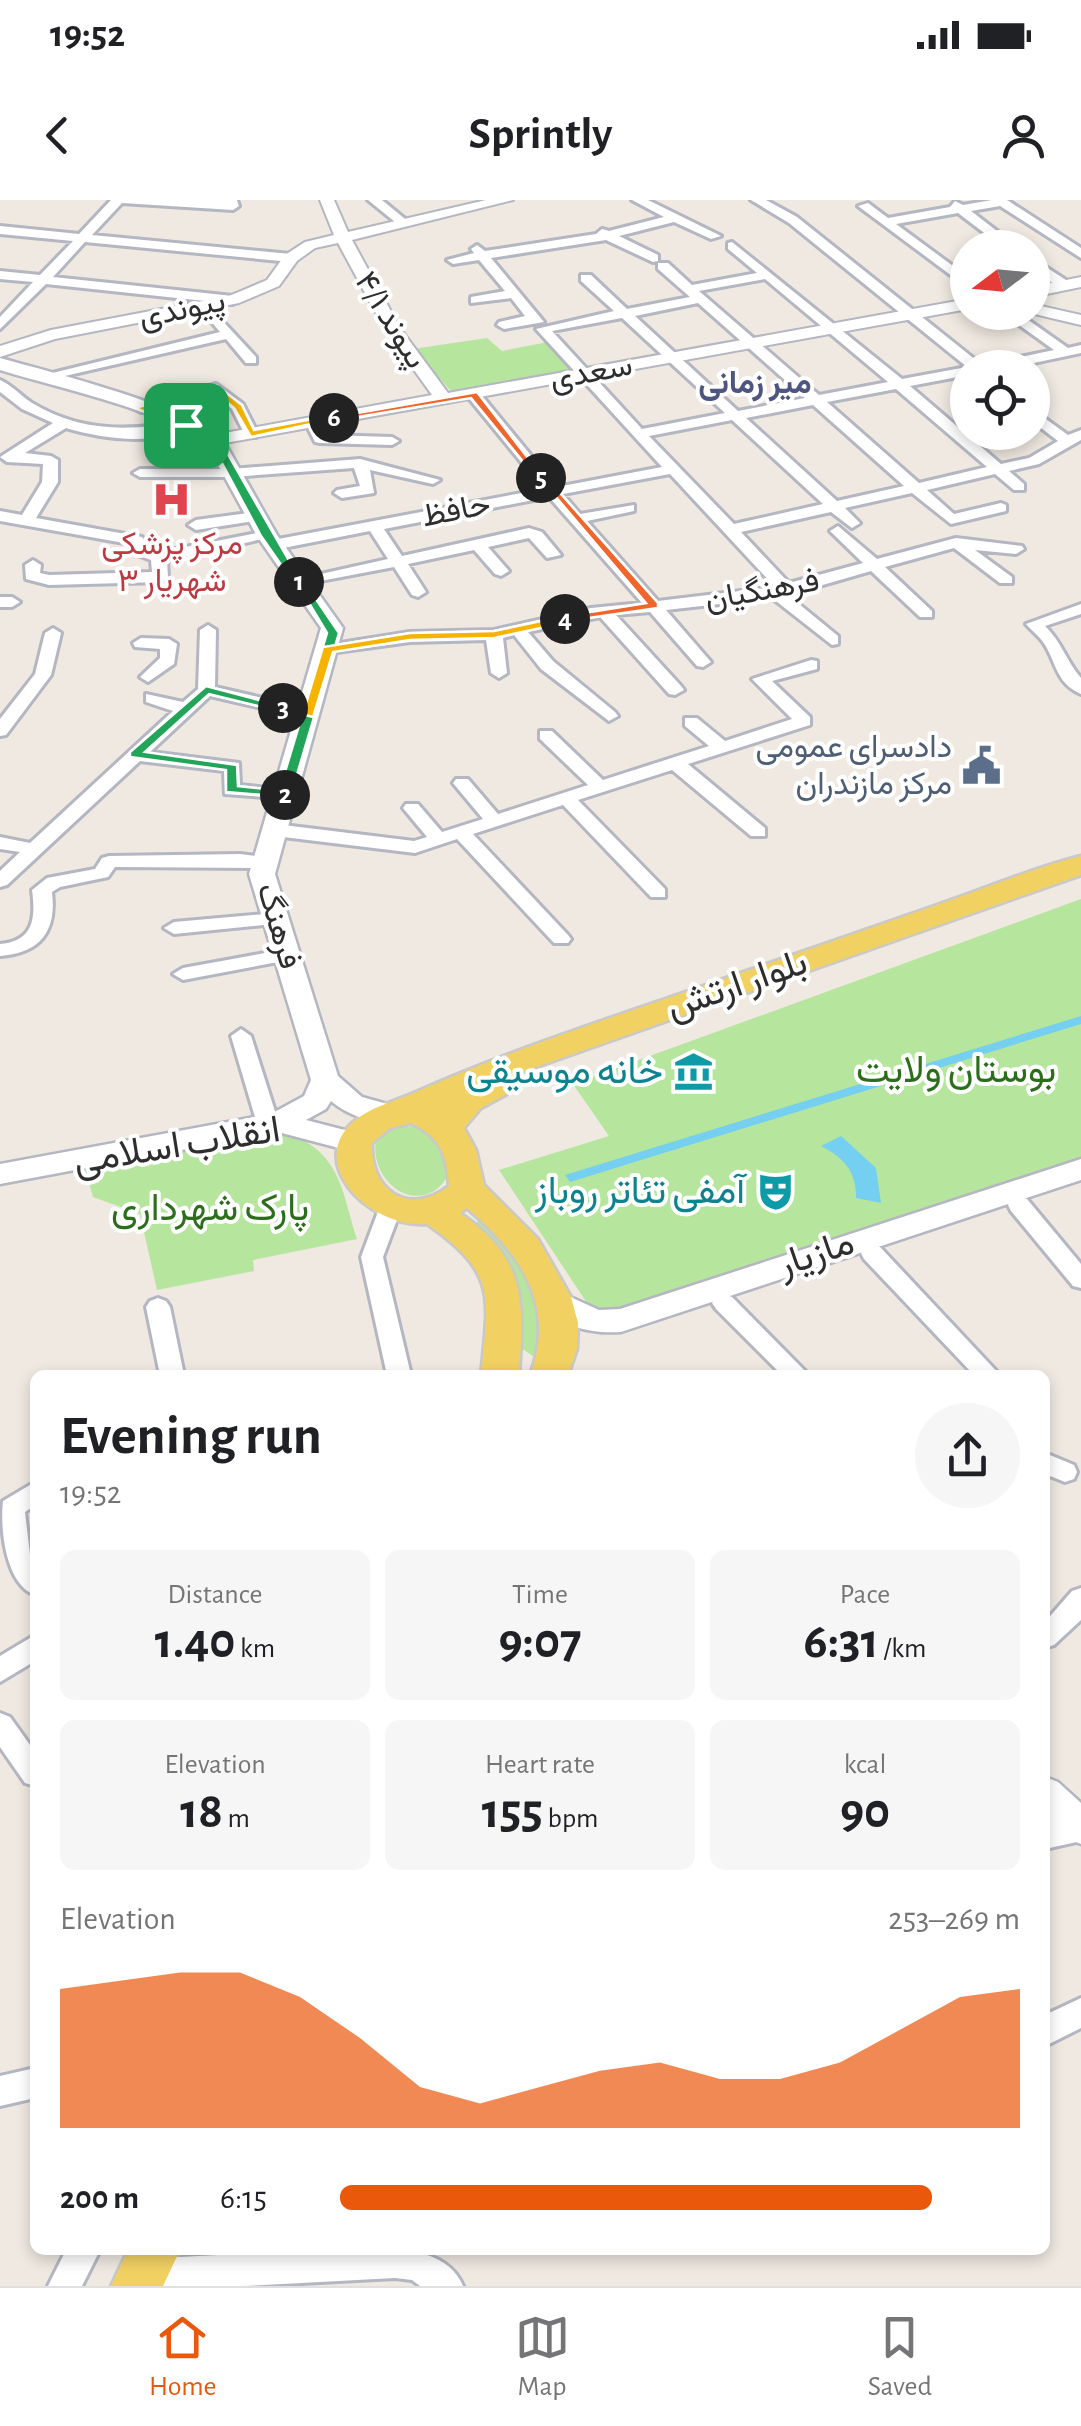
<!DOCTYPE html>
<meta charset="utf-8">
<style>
:root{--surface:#fff;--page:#f6f6f6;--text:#202124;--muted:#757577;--line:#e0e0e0;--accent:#ea580c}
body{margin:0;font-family:"Alegreya Sans",Vazirmatn,sans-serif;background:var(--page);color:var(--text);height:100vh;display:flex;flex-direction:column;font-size:38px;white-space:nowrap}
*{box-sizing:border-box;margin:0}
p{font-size:32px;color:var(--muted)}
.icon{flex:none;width:55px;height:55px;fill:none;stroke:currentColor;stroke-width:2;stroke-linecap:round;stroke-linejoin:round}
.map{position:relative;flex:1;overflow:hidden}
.side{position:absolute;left:30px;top:1170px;width:1020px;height:885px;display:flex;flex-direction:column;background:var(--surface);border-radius:15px;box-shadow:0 5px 15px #0003}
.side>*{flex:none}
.needle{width:65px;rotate:254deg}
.controls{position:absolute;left:950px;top:30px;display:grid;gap:20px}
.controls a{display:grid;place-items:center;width:100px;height:100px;border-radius:50%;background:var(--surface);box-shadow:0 5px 15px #0003;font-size:50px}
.pin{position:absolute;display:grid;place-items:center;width:85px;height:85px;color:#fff;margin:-42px;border-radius:20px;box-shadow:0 5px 15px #0006}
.km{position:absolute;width:50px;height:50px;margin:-25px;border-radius:50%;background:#222;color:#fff;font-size:28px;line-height:50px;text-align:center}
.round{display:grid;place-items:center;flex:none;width:105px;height:105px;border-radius:52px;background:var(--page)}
.headline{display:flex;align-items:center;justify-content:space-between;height:170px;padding:0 30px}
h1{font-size:55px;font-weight:600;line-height:75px}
.figures{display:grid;grid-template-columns:repeat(3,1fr);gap:15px;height:170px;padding:10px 30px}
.figures div{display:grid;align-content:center;border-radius:15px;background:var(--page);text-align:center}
.figures b{font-size:50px;font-weight:600}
.figures small{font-size:28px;font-weight:400}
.figures p{font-size:28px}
.chart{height:280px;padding:20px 30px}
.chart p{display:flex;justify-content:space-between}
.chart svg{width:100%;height:180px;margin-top:10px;fill:var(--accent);opacity:.7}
ul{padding:0 30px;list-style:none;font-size:32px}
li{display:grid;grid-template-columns:160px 120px 1fr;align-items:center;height:75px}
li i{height:25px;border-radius:12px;background:var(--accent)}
.status{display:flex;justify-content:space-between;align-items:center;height:70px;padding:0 50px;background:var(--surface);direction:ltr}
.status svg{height:28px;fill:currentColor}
header{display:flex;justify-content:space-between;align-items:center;height:130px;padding:0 30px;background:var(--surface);font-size:45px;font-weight:600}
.dock{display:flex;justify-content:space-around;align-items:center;height:140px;border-top:2px solid var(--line);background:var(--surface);font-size:28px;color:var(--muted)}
.dock a{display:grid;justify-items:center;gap:5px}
.dock .active{color:var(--accent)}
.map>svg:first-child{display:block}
.green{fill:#b6e59e}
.water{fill:#75cff0}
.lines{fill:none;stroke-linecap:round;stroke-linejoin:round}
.minor-casing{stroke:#b4b7c1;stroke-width:6}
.tertiary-casing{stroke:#b4b7c1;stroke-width:4}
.secondary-casing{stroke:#b4b7c1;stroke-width:5}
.primary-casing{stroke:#c9c9c9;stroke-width:5}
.minor{fill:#fff;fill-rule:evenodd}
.tertiary{fill:#fff;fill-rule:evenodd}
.secondary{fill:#fff;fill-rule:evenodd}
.primary{fill:#f2d163;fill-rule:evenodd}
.split-1{fill:#22a559;stroke:#fff;stroke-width:2.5}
.split-2{fill:#22a559;stroke:#fff;stroke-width:2.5}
.split-3{fill:#22a559;stroke:#fff;stroke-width:2.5}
.split-4{fill:#f5b400;stroke:#fff;stroke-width:2.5}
.split-5{fill:#f0652b;stroke:#fff;stroke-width:2.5}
.split-6{fill:#f0652b;stroke:#fff;stroke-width:2.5}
.split-7{fill:#f5b400;stroke:#fff;stroke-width:2.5}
.labels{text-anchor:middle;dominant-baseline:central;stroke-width:8;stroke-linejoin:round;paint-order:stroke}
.far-street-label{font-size:32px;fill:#2e2e2e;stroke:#fff}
.far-neighbourhood-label{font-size:32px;font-weight:bold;fill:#4d5680;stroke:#fff}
.far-health-label{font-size:32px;fill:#be3a42;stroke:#fff}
.far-service-label{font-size:32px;fill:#4e5e75;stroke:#fff;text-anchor:end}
.street-label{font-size:38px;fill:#2e2e2e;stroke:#fff}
.park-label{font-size:38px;fill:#2c6e1b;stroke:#fff}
.culture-label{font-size:38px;fill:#0d838f;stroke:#fff;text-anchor:end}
</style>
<div class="status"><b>19:52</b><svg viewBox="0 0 49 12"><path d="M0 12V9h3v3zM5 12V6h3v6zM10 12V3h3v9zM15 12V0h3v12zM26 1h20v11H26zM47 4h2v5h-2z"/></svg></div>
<header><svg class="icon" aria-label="back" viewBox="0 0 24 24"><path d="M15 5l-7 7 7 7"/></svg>Sprintly<svg class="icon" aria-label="person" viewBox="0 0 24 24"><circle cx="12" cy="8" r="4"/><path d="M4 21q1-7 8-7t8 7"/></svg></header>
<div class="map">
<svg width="1081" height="2086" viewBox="0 0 1081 2086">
<rect width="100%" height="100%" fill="#efe9e1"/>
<!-- green -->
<path class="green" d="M487,138L502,151L548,142L576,170L452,192L413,149Z
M1081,699V957L621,1112L589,1106L499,970L609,936L573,884Z
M411,926C439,932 444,948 449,974C423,1021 368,984 376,939L390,929Z
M289,934C341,953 342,992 357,1039L253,1060L254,1071L157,1090L140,1014L93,997L83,962L258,935Z
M484,1015L533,1064L543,1155L533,1156L518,1146L476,1031L475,1024Z"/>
<!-- water -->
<path class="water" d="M1081,816V824L570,982L565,975Z
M841,936L876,968L881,1003L856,998C857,972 843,957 821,946Z"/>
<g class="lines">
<defs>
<path id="minor" d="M111,0H237L239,6L233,10L122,3L92,35L291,54L297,58L291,62L85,42L53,77L233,96L240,100L233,104L46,84L0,129V117L33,82L0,79V71L40,75L73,41L0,34V26L79,34Z
M368,0H382L410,23L400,26Z
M632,0H648L721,36L711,39L674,22L619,36L658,55V61L653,62L606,40L491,58L544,122L504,129L497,125L499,122L525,116L511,98L471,103V97L505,91L479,60L453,64L447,60L474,53L471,49L477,45L485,51L596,34L602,29L609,31L664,17Z
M751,0H766L797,17L982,165L1054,150L1001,112H1017L1068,148L1081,145V153L1010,168H968V175L910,186L1001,264L1029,258L1058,241L1032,221V209L1068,235L1081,230V240L1039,264L1009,271L1024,284V290H1014L995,274L927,290L954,314L1001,303L1006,305V311L951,324L912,293L845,308L860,323L852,328L831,312L741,332L789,383L863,363L830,331L838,326L877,359L956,338L1022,346L1024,349L1016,354L975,350L1012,377V383H1000L954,348L885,367L932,411V417H920L871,371L788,395L838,436V444L832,445L772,398L666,410L711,462L703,467L697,466L650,412L616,415L681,486L684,490L675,495L669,494L600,417L528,432L553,461L615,512L618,516L609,521L541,469L514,435L503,438L507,473L499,478L491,473L486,440L410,442L322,454V446L328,445L410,432L494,430L591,408L642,403L549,297L384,329L402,356L529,328L542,332L561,355L547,358L529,338L488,347L509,371L501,376L495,374L474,350L408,364L426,392L418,397L412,395L394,367L294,386V380L388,359L370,331L273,350L265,345L273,340L543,289L468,197V191H478L557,287L662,267L536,129L614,111L581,81V75H591L627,109L690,97L658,69V63H668L692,85L757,73L728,49V43L732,42L902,179L967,167L789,23ZM765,79L888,182L819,195L699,91ZM698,103L805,198L738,211L635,116ZM622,118L725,213L642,229L552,131ZM896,189L987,267L919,283L827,202ZM813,205L904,286L837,301L746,218ZM732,220L823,304L734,324L649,236ZM670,274L775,387L658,401L587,321L634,311V305L580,314L563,294Z
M992,0H1007L1081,48V58L1000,6L971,11L1019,48H1004L958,13L896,24L968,77V88L858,6L868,3L888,18L950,7L955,1L963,5Z
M1032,58L1069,82V88H1059L1032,68Z
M205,102L256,157V163H246L226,139L43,181L36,177L220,132L198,106Z
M0,180C12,185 21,196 32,203C82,233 131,231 186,221L193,225C159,247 103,239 66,228L25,253L51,256L58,260V282L36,318L142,337L147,348L160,352L267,331L275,336L167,361L168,377L160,382L49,385L26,379L25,365L33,360L41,365L40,373L49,375L152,372L151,360L135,354L130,344L0,321V311L22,315L42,282L43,264L7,262L0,257L53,223L22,209L0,192Z
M216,184L243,204L258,234L256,237H246L232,209L213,193L141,212L134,208Z
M307,219H317L325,235L392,237L399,241L392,245L320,243L315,242L305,222Z
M360,259L440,280L433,284L370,270L374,293L342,298L334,293L337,290L360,286L354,268L231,277H140L133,273L140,269H231Z
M256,312L261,314V320L196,330L188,325L196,320Z
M0,397H12L20,402L12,407H0Z
M1081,404V414L1045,426C1062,442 1066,461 1081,478V494C1055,483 1056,460 1043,442C1039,436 1031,430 1026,424Z
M208,425L216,430L215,487L315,510L318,514L309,519L210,496L150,552L239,563L240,585L292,591V599L225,594L224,571L140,561L7,685L0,687V671L20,652L0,649V637L30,643L173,511L146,502V494L183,502L198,489L200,430Z
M53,428L61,433L51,475L6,535L0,536V519L35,474L45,433Z
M141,438L169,439L177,444L174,464L148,482L140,477L160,458V449L135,447L133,443Z
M811,460L817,461V469L772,481L810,517V525L688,564L765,628V636H751L672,570L578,600L665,689V697H651L563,605L473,634L568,735L571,739L568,743H554L457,639L415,653L275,636L266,630L275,624L414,641L427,637L403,608L406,604H418L442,632L483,619L453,583L456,579H468L498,614L588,585L540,539V531H552L603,580L709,546L685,526V518H697L725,541L792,519L752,479Z
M240,654L271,658L273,662L264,668L115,667L108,677L60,687L52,692C57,732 40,753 0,756V744C33,741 36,719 32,690L47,678L95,669L102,658L109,656Z
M276,713L286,719L283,723L174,734L164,728L174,722Z
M287,749L297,755L294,759L183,780L173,774L183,768Z
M241,829L251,836L279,924L276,929L268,931L257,924L231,836Z
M1019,997L1027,999L1081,1064V1088L1073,1086L1011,1011L1008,1005L1011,999Z
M390,1001L401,1009L383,1057L411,1175H387L361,1057L379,1009Z
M872,1045L880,1047L1000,1175H974L864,1059L861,1053Z
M724,1094L732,1097L809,1175H782L716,1109L712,1103L716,1097Z
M158,1098L166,1101L170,1107L184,1175H160L146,1107L150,1101Z
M1045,1253L1074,1265L1077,1272L1074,1279L1065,1282L1045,1274Z
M35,1282V1305L25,1312L31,1363L35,1367V1395C5,1384 0,1328 3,1301Z
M1081,1388V1420L1054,1445L1045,1448V1422L1072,1391Z
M35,1435V1461L0,1482V1456Z
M0,1513L10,1517L35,1552V1586L25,1583L0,1547Z
M1081,1615V1641L1045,1649V1623Z
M1081,1798V1828L1045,1846V1815Z
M35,1868V1898L0,1906V1876Z
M66,2050H100L82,2086H48Z
M312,2050C357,2050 442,2035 463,2086H420L412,2080L395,2078L245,2086H130L126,2075L130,2063L142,2059Z"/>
<path id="tertiary" d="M320,0H334L348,32L486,0H513L352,40L400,128L448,193L968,99V109L214,245L205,240L208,236L432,195L384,128L338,43L315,48L297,61L279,86L239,103L55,139L0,157V146L51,130L229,96L267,80L285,55L305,42L334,35Z
M1081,77V87L1032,97V87Z
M1032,104L1081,115V125L1026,112H1032Z"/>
<path id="secondary" d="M0,158C55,173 178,205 221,236L277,335L343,428L275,674L338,876L362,897L398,907L402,914L398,921C377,927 346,914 331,901L326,909L306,920L364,935L368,942L364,949L354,952L278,932L0,984V964L271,914L304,896L311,880L249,674L321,428L257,336L206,243C159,209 58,188 0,170Z
M1081,959V980L621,1132C594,1134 554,1127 540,1101L544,1093L555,1090L599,1110L620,1109Z
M1045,1577L1058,1582L1081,1603V1644L1068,1639L1045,1618Z"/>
<path id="primary" d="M1081,656V675L505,878L511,886L507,894L481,908L464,928L476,950L484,985L538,1039L571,1097L578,1123L577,1149L568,1175H530C557,1105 520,1053 467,1008L460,1013C527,1059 524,1101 519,1175H481C489,1095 497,1073 427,1024C365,1028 300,956 361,916C377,905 399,900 416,892C497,856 581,828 665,799C756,768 847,736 937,705C985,689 1032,668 1081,656ZM411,923C440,936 447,955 449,986C408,1017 370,991 372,943L390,928Z
M128,2050H180L163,2086H111Z"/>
</defs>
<!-- minor casing -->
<use href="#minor" class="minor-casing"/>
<!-- tertiary casing -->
<use href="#tertiary" class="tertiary-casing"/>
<!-- secondary casing -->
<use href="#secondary" class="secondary-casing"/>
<!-- primary casing -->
<use href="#primary" class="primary-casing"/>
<!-- minor -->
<use href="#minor" class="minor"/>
<!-- tertiary -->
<use href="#tertiary" class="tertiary"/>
<!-- secondary -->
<use href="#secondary" class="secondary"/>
<!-- primary -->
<use href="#primary" class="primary"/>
</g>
<!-- split-1 -->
<path class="split-1" d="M182,223L218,237L303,385H295L261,336L210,241L182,227Z"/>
<!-- split-2 -->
<path class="split-2" d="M295,380H303L339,433L291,595L285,599L278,595L327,433Z"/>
<!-- split-3 -->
<path class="split-3" d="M206,486L289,508L283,512L209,494L145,552L237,565L238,586L285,591L291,595L289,597L226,592V570L130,557V552Z"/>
<!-- split-4 -->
<path class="split-4" d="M565,416L569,422L494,438L410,440L333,452L313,517L276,508L283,504L304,510L323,447L410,433L494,431Z"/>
<!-- split-5 -->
<path class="split-5" d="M538,276H545L658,403V408L561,422L565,416L646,403Z"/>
<!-- split-6 -->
<path class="split-6" d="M477,192L545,280H538L471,198L334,221L329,218Z"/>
<!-- split-7 -->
<path class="split-7" d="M216,185L242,205L254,230L334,215L339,218L251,237L234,208L214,191L151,208L189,223L186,228L135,208Z"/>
<!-- icons -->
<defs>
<symbol id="hospital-bare" viewBox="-9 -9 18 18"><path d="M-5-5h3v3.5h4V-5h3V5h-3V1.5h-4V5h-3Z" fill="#e0444e" stroke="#fff" stroke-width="2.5" paint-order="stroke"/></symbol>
<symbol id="civic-bare" viewBox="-9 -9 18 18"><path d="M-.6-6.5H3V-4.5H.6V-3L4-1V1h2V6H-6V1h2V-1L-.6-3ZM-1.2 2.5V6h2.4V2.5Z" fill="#5c6f8a" stroke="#fff" stroke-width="2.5" paint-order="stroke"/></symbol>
<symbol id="museum-bare" viewBox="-9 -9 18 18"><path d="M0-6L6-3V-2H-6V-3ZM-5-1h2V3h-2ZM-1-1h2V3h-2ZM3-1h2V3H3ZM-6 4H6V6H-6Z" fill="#0f9aa8" stroke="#fff" stroke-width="2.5" paint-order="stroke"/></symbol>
<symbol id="theatre-bare" viewBox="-9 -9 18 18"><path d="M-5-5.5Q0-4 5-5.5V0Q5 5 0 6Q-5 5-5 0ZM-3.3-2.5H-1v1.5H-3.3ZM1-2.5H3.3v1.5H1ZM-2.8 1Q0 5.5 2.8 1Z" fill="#0f9aa8" stroke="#fff" stroke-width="2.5" paint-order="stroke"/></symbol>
</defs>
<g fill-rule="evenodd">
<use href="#hospital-bare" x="144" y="272" width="55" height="55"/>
<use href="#civic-bare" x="954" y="538" width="55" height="55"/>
<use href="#museum-bare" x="666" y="844" width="55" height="55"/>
<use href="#theatre-bare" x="748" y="964" width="55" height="55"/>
</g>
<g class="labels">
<!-- far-street labels -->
<g class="far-street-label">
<text transform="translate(182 109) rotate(-12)">پیوندی</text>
<text transform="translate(391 120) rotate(58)">پیوند ۴/۱</text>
<text transform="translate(591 172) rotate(-11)">سعدی</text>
<text transform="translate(456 310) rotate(-11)">حافظ</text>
<text transform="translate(762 390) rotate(-10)">فرهنگیان</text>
<text transform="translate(279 726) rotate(74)">فرهنگ</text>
</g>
<!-- far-neighbourhood labels -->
<g class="far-neighbourhood-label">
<text x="755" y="183">میر زمانی</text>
</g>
<!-- far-health labels -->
<g class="far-health-label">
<text x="172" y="344">مرکز پزشکی<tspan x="172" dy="37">شهریار ۳</tspan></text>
</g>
<!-- far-service labels -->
<g class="far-service-label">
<text x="952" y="547">دادسرای عمومی<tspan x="952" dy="37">مرکز مازندران</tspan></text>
</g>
<!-- street labels -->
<g class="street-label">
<text transform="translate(737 785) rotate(-19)">بلوار ارتش</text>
<text transform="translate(177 946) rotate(-9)">انقلاب اسلامی</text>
<text transform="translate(816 1054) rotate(-19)">مازیار</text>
</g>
<!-- park labels -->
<g class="park-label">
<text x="956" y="871">بوستان ولایت</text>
<text x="210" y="1009">پارک شهرداری</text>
</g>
<!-- culture labels -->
<g class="culture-label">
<text x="663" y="872">خانه موسیقی</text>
<text x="745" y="992">آمفی تئاتر روباز</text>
</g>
</g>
</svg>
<div class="controls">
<a><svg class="needle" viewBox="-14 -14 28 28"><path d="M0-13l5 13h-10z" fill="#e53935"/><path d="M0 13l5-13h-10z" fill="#757577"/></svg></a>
<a><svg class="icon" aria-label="locate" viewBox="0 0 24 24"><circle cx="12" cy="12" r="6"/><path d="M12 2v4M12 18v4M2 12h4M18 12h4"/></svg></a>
</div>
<div class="pin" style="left:186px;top:225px;background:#1e9e55"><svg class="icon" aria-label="arrive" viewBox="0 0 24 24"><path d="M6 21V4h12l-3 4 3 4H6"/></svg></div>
<b class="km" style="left:299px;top:382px">1</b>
<b class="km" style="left:285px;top:595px">2</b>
<b class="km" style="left:283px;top:508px">3</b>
<b class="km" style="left:565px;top:419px">4</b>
<b class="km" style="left:541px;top:278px">5</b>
<b class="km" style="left:334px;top:218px">6</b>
<section class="side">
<div class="headline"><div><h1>Evening run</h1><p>19:52</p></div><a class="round"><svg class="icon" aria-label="share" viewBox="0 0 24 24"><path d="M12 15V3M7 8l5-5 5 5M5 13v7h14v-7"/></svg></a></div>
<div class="figures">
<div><p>Distance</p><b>1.40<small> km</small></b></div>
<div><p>Time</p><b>9:07</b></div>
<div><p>Pace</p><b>6:31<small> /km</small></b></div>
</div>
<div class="figures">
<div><p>Elevation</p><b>18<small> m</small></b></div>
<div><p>Heart rate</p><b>155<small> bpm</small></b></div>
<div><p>kcal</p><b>90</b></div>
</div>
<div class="chart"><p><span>Elevation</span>253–269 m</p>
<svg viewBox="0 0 160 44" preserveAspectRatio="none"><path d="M0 44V10L10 8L20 6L30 6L40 12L50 22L60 34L70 38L80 34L90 30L100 28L110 32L120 32L130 28L140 20L150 12L160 10V44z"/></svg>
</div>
<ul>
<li><b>200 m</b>6:15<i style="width:87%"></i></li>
</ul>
</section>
</div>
<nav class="dock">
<a class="active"><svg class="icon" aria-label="home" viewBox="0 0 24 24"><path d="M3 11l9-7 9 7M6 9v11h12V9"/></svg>Home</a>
<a><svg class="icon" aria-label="map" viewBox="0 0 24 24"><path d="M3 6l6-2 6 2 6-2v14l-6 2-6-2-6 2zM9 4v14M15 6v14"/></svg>Map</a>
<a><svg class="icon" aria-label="saved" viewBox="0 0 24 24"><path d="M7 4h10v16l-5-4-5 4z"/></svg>Saved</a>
</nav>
